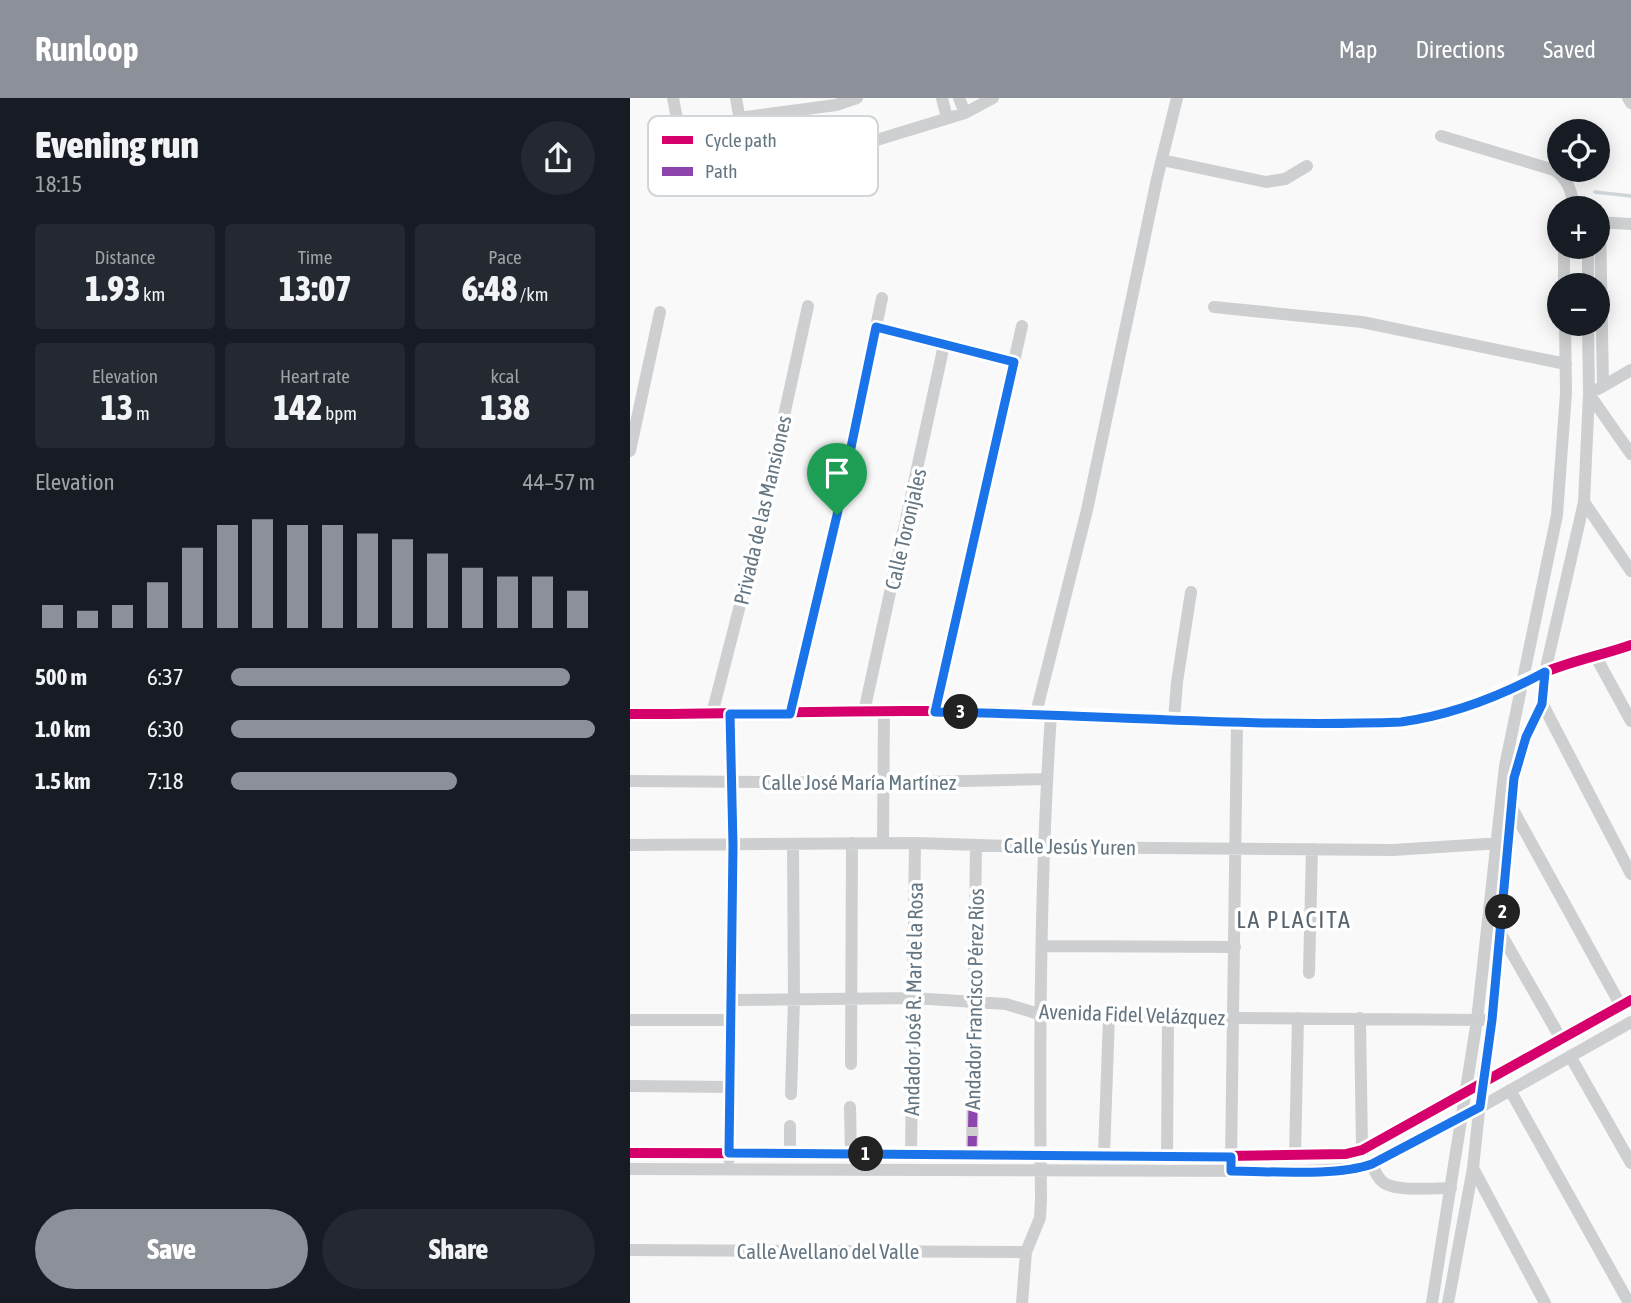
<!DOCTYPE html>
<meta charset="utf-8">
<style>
:root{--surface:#171b24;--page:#242831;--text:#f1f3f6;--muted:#9ea1a6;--accent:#8c9099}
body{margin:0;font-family:"Asap Condensed",sans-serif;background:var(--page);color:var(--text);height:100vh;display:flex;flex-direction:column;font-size:26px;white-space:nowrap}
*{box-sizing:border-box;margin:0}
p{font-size:23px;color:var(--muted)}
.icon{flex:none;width:38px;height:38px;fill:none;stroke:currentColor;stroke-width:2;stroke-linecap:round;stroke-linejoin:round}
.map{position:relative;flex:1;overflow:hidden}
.panel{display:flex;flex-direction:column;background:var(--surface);width:630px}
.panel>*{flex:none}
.controls{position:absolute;left:917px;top:21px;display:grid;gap:14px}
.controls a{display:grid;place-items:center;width:63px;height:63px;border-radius:50%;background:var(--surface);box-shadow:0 4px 18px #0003;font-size:35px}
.pin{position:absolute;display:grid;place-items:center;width:60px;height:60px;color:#fff;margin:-72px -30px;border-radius:50% 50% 50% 0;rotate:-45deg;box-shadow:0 0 7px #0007}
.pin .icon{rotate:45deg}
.km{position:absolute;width:35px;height:35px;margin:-18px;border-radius:50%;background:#222;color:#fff;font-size:19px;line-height:35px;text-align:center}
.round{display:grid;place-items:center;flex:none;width:74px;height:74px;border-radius:37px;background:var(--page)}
.headline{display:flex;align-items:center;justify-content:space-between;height:119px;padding:0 35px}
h1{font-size:38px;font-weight:800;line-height:52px}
.metrics{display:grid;grid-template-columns:repeat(3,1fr);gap:10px;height:119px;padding:7px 35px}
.metrics div{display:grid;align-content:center;border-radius:7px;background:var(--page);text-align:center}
.metrics b{font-size:35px;font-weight:800}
.metrics small{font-size:19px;font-weight:400}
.metrics p{font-size:19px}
.chart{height:196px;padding:14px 35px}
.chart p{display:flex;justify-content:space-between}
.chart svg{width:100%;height:126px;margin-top:7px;stroke:var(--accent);stroke-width:6}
.cta{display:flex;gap:14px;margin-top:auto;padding:14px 35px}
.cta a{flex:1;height:80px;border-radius:42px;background:var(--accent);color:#fff;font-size:28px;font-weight:800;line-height:80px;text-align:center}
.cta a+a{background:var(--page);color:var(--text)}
ul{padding:0 35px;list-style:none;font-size:23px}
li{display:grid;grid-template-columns:112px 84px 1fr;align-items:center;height:52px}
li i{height:18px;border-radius:9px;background:var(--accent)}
header{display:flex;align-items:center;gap:42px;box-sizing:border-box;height:98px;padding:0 35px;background:var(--accent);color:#fff}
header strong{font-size:33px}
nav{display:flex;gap:38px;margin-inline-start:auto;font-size:24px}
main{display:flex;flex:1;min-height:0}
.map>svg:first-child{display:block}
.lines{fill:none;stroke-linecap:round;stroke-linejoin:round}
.stream{stroke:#ced6d9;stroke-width:3.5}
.minor{stroke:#cecfd0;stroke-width:12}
.quiet{stroke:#8e44ad;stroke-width:9;stroke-dasharray:18 9;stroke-linecap:butt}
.cycleway-casing{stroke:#fff;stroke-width:15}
.cycleway{stroke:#d6006c;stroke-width:10}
.route-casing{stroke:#fff;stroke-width:14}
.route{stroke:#1a73e8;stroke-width:9}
.labels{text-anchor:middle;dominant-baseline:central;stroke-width:7;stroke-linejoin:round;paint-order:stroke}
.street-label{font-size:21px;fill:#657683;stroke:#fff}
.quarter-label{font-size:24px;letter-spacing:2px;fill:#57646e;stroke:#fff}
.key{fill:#fff;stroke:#d1d6da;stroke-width:2}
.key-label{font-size:19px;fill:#657683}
</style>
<header>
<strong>Runloop</strong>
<nav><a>Map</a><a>Directions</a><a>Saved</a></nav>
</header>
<main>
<section class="panel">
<div class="headline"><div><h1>Evening run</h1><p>18:15</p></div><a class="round"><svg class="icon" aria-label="share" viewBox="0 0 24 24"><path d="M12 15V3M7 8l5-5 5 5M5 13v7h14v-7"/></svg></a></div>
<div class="metrics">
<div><p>Distance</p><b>1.93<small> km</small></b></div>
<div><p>Time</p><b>13:07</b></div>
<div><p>Pace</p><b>6:48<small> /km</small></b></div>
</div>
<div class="metrics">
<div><p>Elevation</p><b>13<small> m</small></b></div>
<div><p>Heart rate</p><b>142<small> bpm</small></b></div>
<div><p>kcal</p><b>138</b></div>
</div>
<div class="chart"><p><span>Elevation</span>44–57 m</p>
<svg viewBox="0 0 160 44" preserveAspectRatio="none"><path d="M5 44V36M15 44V38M25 44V36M35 44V28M45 44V16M55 44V8M65 44V6M75 44V8M85 44V8M95 44V11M105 44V13M115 44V18M125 44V23M135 44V26M145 44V26M155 44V31"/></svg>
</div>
<ul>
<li><b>500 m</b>6:37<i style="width:93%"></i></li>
<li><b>1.0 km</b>6:30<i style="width:100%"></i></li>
<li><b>1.5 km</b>7:18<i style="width:62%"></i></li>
</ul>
<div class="cta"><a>Save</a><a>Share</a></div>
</section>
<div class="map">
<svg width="1001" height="1205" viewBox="0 0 1001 1205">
<rect width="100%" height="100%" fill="#f9f9f9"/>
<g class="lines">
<!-- stream -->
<path class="stream" d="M965,94L1001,98"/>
<!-- minor -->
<path class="minor" d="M43,0C47,18 51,63 71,70C80,74 90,72 99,72L227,48L335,15L363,0
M106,0L113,40
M312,0L317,20
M329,0L335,15
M998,0L1001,5
M109,20L206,7L227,0
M811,38L924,72C938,81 942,94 944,110
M532,62L636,84L655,81L677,68
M968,124L1001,126
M970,124L973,288
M934,149V187
M958,149V187
M584,209L732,224L936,266
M246,229L384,264
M968,291L1001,272
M959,296L1001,356
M0,353L30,214
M954,404L1001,473
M966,559L1001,623
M912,605L1001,776
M234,614L314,247
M305,614L392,228
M406,615L457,412L527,81L547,0
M0,616C135,616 270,610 404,615C526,620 648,629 771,624C821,617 867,596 913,575C941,563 973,557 1001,547
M82,616L128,437L178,208
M160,616L207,417L252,200
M544,622L547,584L561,494
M0,683L253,685L416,681
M882,710L991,908
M253,745L254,614
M0,747L285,745L414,749L763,752L872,745
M871,836L931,941
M412,848L605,849
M679,875L682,751
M102,902L283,900L376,906L412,917L479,919L854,922
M730,920L732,1052
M0,922H101
M940,958L1001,1065
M221,966L222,745
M0,988L100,989
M880,992L999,1205
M161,996L164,902L163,746
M220,1009L221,1056
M160,1028V1055
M0,1055L411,1056L537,1059L716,1056L732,1052L1001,902
M281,1056L285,745
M342,1056L346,747
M474,1057L479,919
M665,1058L668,920
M537,1059L538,920
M99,1061L103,747L100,616
M601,1065L607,624
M742,1066C745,1073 747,1080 754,1085C768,1094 804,1090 821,1090
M843,1070L915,1205
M0,1071L674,1073L718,1071L742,1066L833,1019L1001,924
M0,1152L396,1154
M392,1205L396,1154L410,1120L411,1100C409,939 410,777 421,617
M802,1205L847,922L875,668L927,417L936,295L935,226
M818,1205L843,1070L852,985L862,922L884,680L896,639L912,605L915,574L954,404L959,296L958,226"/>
<!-- quiet -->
<path class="quiet" d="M342,1056L343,1007"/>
<defs>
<path id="cycleway" d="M0,616C135,616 270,610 404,615C526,620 648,629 771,624C821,617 867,596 913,575C941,563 973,557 1001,547
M0,1055L411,1056L537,1059L716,1056L732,1052L1001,902"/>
</defs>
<!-- cycleway casing -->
<use href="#cycleway" class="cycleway-casing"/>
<!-- cycleway -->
<use href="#cycleway" class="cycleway"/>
</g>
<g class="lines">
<defs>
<path id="route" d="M246,229L384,264L305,614C460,616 615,630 771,624C821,617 871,598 915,574L912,606L896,639L884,680L862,922L850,1009L742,1066C705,1079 642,1073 601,1073V1059L99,1055L103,747L100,616H160L207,417Z"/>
</defs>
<!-- route casing -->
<use href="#route" class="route-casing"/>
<!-- route -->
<use href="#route" class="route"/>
</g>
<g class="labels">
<!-- street labels -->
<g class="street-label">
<text transform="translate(132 412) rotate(-77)">Privada de las Mansiones</text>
<text transform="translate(275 431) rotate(-77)">Calle Toronjales</text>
<text x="229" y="684">Calle José María Martínez</text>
<text transform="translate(440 748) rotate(1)">Calle Jesús Yuren</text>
<text transform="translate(283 901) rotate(-89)">Andador José R. Mar de la Rosa</text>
<text transform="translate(344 901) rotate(-89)">Andador Francisco Pérez Ríos</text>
<text transform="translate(502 916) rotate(2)">Avenida Fidel Velázquez</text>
<text x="198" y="1153">Calle Avellano del Valle</text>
</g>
<!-- quarter labels -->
<g class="quarter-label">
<text x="664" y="821">LA PLACITA</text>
</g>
</g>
<!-- legend -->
<rect x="18" y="18" width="230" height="80" rx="10" class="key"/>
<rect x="32" y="38" width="31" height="8" fill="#d6006c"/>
<rect x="32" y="69" width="31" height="9" fill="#8e44ad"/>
<g class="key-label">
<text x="75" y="49">Cycle path</text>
<text x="75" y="80">Path</text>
</g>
</svg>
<div class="controls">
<a><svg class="icon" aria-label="locate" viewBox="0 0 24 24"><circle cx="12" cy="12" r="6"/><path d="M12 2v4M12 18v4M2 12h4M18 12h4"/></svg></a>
<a>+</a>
<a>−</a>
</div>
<div class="pin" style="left:207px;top:417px;background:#1e9e55"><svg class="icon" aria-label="arrive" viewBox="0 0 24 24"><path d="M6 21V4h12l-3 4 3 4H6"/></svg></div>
<b class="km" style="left:236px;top:1056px">1</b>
<b class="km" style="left:873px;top:814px">2</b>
<b class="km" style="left:331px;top:614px">3</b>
</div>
</main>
